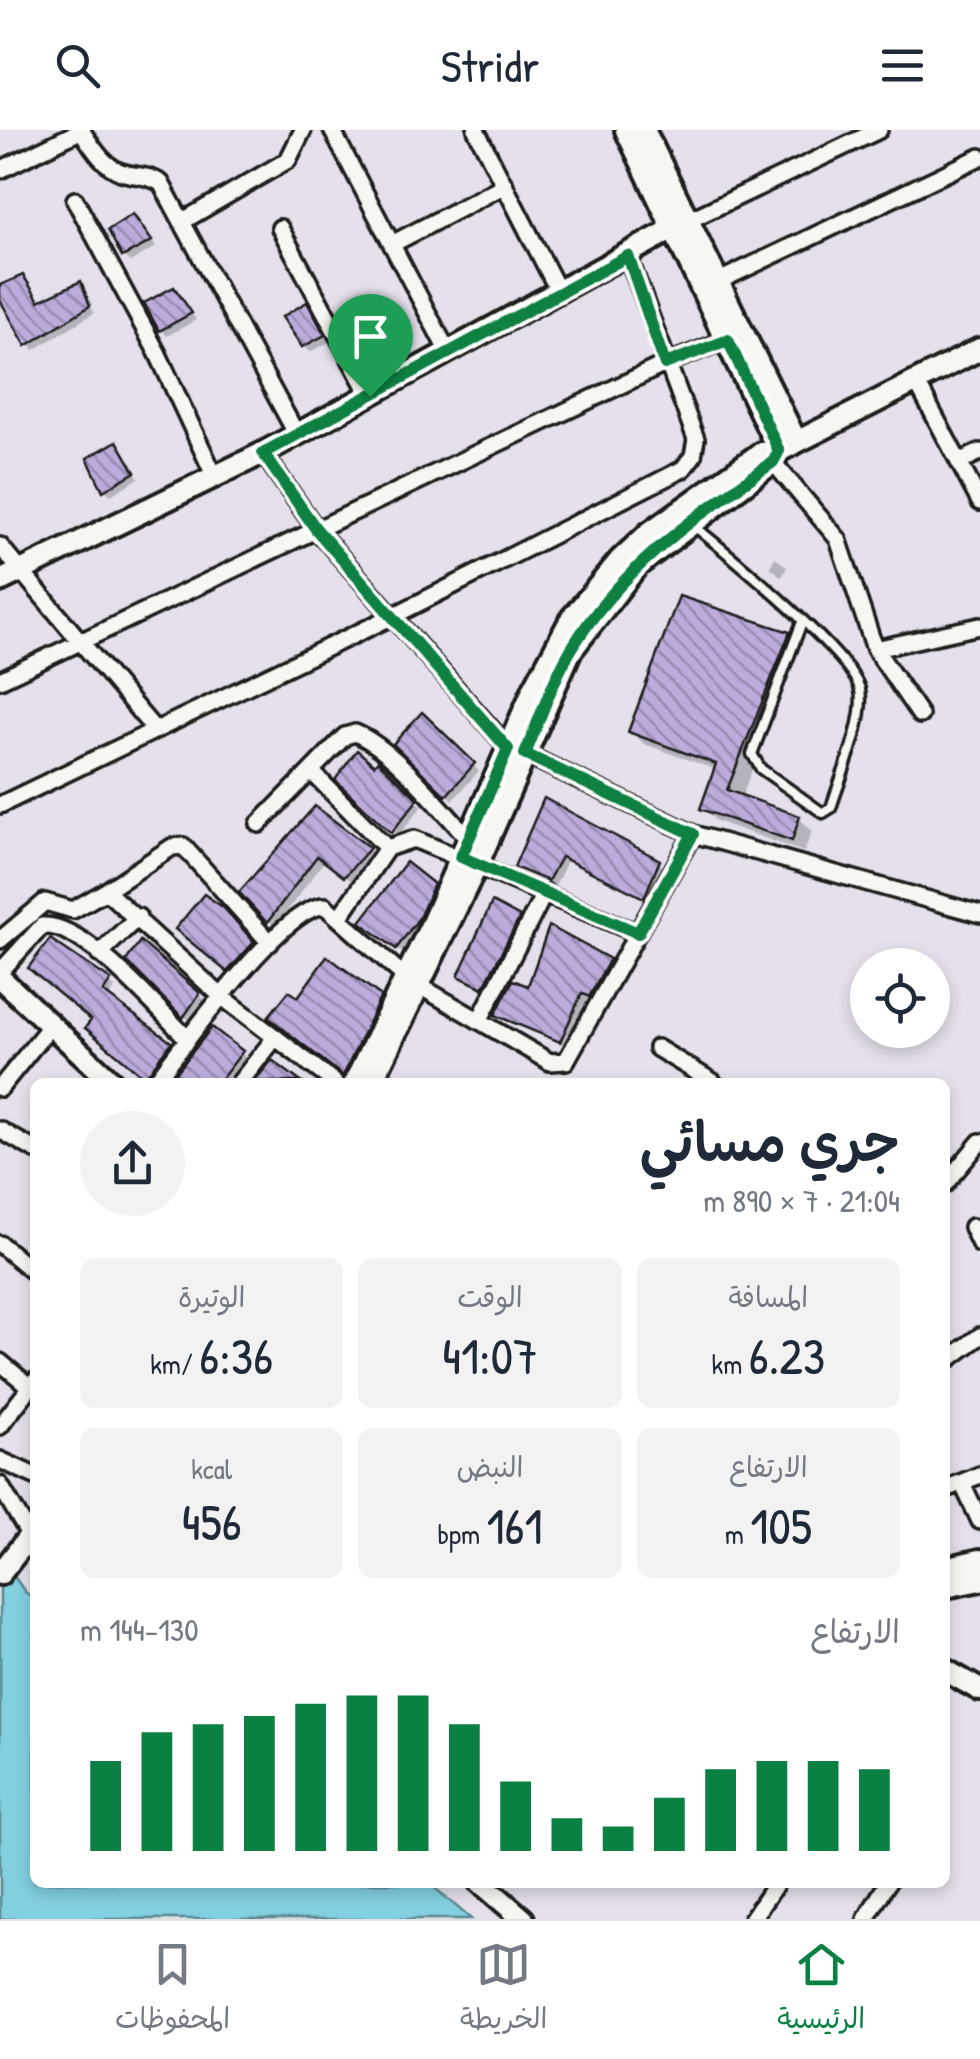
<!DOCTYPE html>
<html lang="ar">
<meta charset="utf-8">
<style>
:root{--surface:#fff;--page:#f2f2f3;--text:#1f2937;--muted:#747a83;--line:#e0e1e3;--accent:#0b8043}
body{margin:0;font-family:"Patrick Hand","Playpen Sans Arabic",sans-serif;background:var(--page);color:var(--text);direction:rtl;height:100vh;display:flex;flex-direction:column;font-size:38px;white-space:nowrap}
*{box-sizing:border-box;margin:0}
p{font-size:32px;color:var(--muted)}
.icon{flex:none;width:55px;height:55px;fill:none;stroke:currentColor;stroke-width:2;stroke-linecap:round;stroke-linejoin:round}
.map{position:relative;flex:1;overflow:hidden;direction:ltr}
.drawer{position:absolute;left:30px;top:948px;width:920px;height:810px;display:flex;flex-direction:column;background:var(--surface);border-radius:15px;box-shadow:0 5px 15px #0003;direction:rtl}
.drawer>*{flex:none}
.tools{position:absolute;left:850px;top:818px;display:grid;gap:20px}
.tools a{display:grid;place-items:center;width:100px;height:100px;border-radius:50%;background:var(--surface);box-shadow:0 5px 15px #0003;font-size:50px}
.pin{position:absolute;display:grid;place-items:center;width:85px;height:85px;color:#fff;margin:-102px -42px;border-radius:50% 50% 50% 0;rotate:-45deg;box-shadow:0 0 10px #0007}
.pin .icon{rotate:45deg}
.round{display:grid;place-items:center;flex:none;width:105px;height:105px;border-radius:52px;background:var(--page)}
.summary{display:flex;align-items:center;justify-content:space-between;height:170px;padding:0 50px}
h1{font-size:55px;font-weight:600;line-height:75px}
.stats{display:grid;grid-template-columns:repeat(3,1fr);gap:15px;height:170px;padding:10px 50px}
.stats div{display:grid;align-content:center;border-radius:15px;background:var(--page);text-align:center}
.stats b{font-size:50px;font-weight:600}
.stats small{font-size:28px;font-weight:400}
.stats p{font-size:28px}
.chart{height:280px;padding:20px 50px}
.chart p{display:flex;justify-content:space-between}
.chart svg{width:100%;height:180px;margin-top:10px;stroke:var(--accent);stroke-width:6}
header{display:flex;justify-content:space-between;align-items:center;height:130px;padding:0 50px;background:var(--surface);font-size:45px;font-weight:600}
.tab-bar{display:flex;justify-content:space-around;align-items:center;height:140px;border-top:2px solid var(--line);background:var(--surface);font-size:28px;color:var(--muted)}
.tab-bar a{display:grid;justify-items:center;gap:5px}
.tab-bar .selected{color:var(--accent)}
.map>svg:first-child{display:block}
.water{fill:#82d0e0;stroke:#598892;stroke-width:2.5}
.shadow{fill:#0003}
.building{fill:url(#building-back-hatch);stroke:#1c1c1c;stroke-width:2.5}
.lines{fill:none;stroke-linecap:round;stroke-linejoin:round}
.lane-casing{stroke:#1c1c1c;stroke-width:15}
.street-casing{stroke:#1c1c1c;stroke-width:22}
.secondary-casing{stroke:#1c1c1c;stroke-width:28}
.primary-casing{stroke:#1c1c1c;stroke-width:30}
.lane{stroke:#f6f6f2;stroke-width:8}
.street{stroke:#f6f6f2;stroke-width:15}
.secondary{stroke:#f6f6f2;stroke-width:20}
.primary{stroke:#f6f6f2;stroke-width:22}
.route-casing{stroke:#fff;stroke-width:20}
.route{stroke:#0b8043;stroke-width:12}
</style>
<header><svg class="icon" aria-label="menu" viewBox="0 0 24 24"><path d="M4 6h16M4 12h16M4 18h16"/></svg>Stridr<svg class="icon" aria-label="search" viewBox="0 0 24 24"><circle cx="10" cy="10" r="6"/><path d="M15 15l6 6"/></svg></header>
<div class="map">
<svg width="980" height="1789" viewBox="0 0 980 1789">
<defs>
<pattern id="building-back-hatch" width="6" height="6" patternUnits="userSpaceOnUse" patternTransform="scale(2.5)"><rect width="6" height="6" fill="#bcabdb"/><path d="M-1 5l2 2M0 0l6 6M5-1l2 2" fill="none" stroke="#988ab1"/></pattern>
</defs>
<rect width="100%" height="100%" fill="#e5e0eb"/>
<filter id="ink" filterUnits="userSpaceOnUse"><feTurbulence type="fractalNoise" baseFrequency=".01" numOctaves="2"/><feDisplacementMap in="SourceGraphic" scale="20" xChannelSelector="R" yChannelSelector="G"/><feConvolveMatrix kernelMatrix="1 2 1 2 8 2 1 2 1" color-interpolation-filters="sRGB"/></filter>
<g filter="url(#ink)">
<!-- water -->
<path class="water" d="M0,1426L25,1462L35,1469V1752L429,1753L471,1789H0Z"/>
<!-- shadow -->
<path class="shadow" d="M139,93L156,117L130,132L124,126Z
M23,148L40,173L81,154L94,183L34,220L0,165V158Z
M180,166L196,190L167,206L161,200Z
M306,175L329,212L310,222L304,216Z
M117,314L139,348L111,365L105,360Z
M775,427L787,437L782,447L770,437Z
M789,505L801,517L741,668L799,688L812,701L804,722L716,691L703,678L717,640L644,614L631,601Z
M422,586L479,641L453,670L397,614Z
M378,634L422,676L398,706L339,649Z
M545,672L658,732L664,738L650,772L567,731L555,756L523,742L517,736Z
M316,680L375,725L351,751L325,730L275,797L242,762Z
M433,756L439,762L425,794L403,823L369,798Z
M204,768L258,820L234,846L184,805Z
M518,789L524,795L490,863L467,852L461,846Z
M51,811L109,852L115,858L108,869L176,920L152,952L94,904V890Z
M129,831L199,864L205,870L190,891Z
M609,831L614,837L596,871L588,868L567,916L498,884L530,859Z
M380,868L386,874L350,949L277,893L299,871Z
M213,900L248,929L229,952H172Z"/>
<!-- building -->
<path class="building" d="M133,84L152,111L122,127L108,100Z
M23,145L39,171L81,151L90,176L26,216L0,170V155Z
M174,157L192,183L159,201L144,173Z
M307,172L325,205L302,217L282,187Z
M117,311L135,342L103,361L87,328Z
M679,466L790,502L727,660L800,686L792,711L700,679L716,634L628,602Z
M422,582L475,633L446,666L393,614Z
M357,620L374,635L378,631L418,669L391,703L335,650Z
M544,668L660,730L644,768L561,727L548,751L514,737Z
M315,676L370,718L344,747L317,726L267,793L239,762Z
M406,732L434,754L419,788L396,819L360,792Z
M204,764L224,778L254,812L227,842L175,799Z
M492,772L520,787L483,858L458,846Z
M549,796L610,829L589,867L582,863L560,912L495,885L513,850L528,856Z
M50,809L111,850L103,862L171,912L145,948L85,898L91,890L28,838Z
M140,811L200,863L183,888L126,831Z
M327,826L381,866L343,946L268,887L289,861L298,867Z
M212,897L243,921L219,952H169Z
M272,930L301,952H254Z"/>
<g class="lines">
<defs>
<path id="lane" d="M693,395C725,421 854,527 860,560C866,590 840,648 831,678L823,683L761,639L752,624L802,492"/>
<path id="street" d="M81,0C92,16 102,35 121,42C136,47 146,44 161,53L297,305
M332,0L449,224
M476,0L560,164
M0,40L82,0
M75,70L157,222L215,347
M689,90L879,0
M183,91L288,30L303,0
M280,98L370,266
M392,114L505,55
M719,151L980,27
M916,251L980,372
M263,323L316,399L509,619
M773,332L838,409L875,519L920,585
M959,332L980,322
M0,416L155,600
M875,519L980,496
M0,550L665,234L728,209
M525,624L693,704L980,784
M313,643L387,718
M0,675L391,487L683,339L693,326L696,309L628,126
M259,694L345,606L355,603C394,619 439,677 469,709
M106,761L172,717L183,716L270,813
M339,788L387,718L414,709L637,803
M0,810L45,772L73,780L106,761L221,866L334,952
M99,824L138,787
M0,842L42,796C84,792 158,880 188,909
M479,891L545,762
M657,918L713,952
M155,952C183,916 284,774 325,776L406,848L550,932L566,931L693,704
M240,952L274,909
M0,958L51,895
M0,1000L35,1020
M945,1054L980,1012
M972,1097L980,1114
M0,1114L35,1143
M0,1232L30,1257
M945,1232L980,1206
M0,1296L35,1251
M0,1330L35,1346
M962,1353L980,1391
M0,1355L30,1406
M945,1359L980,1345
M752,1789L777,1752
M866,1789L888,1752"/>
<path id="secondary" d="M626,0L779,321
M644,0L796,311
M0,451L263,323L689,90
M0,848L112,952
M355,952L433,791L534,558L571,489L621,429L649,403L761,323L779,321L980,219
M372,952L478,733L570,522L637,436L773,332L779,321
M0,1444L35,1399
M945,1540L980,1560
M480,1752L523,1789"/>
<path id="primary" d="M945,1439L980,1431
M945,1456L980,1449"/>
</defs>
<!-- lane casing -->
<use href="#lane" class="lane-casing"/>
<!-- street casing -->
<use href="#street" class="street-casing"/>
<!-- secondary casing -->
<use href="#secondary" class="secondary-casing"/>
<!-- primary casing -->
<use href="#primary" class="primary-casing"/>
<!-- lane -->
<use href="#lane" class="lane"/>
<!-- street -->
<use href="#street" class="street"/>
<!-- secondary -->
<use href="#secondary" class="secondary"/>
<!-- primary -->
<use href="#primary" class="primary"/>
</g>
</g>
<g class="lines" filter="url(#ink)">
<defs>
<path id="route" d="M628,126L665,234L728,210L779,321L773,332C697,386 621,437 572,518C552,551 540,589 525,624L693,704L638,803L461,727L508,619L316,399L263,323Z"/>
</defs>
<!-- route casing -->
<use href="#route" class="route-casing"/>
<!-- route -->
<use href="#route" class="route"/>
</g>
</svg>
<div class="tools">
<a><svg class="icon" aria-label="locate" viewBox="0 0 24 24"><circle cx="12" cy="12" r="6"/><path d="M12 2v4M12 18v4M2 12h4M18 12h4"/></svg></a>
</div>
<div class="pin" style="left:370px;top:266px;background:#1e9e55"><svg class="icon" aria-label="arrive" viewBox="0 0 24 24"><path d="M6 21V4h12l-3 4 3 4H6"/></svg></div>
<section class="drawer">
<div class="summary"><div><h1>جري مسائي</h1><p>21:04 · 7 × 890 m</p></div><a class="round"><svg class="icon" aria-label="share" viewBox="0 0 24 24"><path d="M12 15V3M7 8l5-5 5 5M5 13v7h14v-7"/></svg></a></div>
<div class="stats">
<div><p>المسافة</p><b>6.23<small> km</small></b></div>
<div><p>الوقت</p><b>41:07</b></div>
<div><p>الوتيرة</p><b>6:36<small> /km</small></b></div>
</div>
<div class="stats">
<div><p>الارتفاع</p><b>105<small> m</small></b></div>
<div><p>النبض</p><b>161<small> bpm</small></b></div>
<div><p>kcal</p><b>456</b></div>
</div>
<div class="chart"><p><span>الارتفاع</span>130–144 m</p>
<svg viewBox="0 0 160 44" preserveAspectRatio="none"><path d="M5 44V22M15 44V15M25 44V13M35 44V11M45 44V8M55 44V6M65 44V6M75 44V13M85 44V27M95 44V36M105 44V38M115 44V31M125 44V24M135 44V22M145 44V22M155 44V24"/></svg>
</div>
</section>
</div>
<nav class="tab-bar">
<a class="selected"><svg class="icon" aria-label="home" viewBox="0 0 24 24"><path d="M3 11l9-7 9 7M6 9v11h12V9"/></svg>الرئيسية</a>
<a><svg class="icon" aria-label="map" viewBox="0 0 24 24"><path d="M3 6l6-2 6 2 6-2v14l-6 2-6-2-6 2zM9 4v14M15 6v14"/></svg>الخريطة</a>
<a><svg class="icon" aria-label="saved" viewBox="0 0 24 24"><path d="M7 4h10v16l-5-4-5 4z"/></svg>المحفوظات</a>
</nav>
